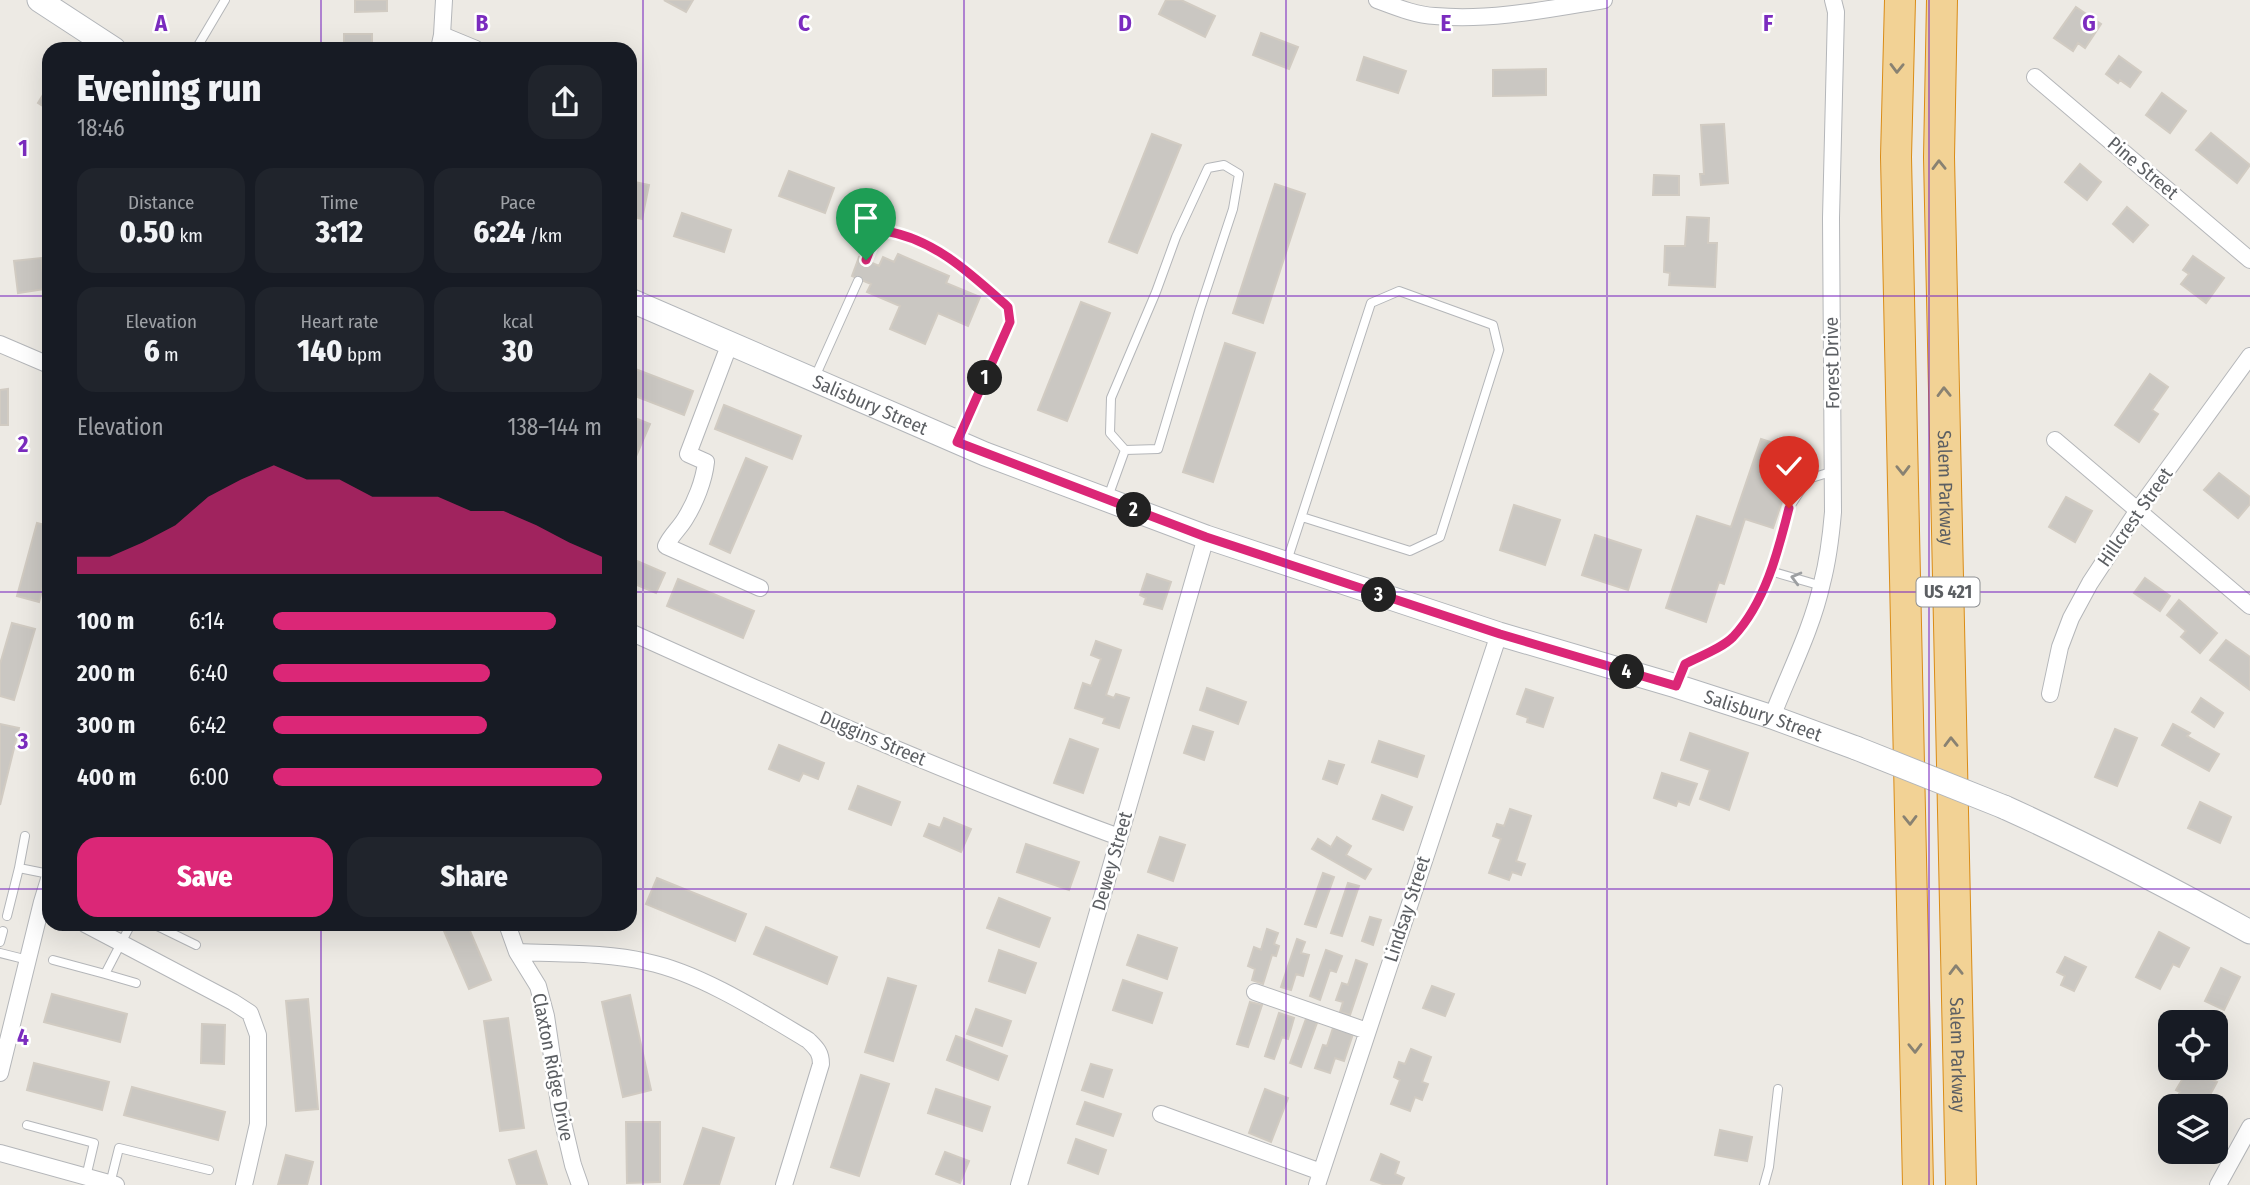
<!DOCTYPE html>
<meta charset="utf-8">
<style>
:root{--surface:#171b24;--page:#20242c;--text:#f1f3f6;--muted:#9ea1a6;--accent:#db2777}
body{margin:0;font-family:"Fira Sans Condensed",sans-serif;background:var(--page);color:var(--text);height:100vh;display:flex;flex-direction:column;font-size:26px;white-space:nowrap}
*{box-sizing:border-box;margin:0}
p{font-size:23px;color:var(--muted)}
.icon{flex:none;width:38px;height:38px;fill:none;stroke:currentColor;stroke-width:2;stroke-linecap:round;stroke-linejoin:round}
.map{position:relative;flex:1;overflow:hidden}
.panel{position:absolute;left:42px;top:42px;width:595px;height:889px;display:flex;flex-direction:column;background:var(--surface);border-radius:21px;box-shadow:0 7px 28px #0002}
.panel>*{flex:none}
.tools{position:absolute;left:2158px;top:1010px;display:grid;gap:14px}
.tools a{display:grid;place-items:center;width:70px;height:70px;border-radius:14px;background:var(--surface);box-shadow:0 7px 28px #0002;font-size:35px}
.pin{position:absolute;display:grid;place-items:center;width:60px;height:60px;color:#fff;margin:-72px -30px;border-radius:50% 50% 50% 0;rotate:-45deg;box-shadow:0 0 7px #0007}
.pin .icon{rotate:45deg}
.km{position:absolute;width:35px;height:35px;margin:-18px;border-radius:50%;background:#222;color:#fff;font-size:19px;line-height:35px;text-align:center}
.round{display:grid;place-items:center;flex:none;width:74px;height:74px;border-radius:21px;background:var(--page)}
.summary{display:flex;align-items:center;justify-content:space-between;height:119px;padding:0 35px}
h1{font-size:38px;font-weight:800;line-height:52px}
.metrics{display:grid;grid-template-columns:repeat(3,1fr);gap:10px;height:119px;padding:7px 35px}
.metrics div{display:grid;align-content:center;border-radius:18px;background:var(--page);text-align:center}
.metrics b{font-size:30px;font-weight:800}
.metrics small{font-size:19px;font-weight:400}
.metrics p{font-size:19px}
.chart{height:196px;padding:14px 35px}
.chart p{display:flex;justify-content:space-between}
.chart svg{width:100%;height:126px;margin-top:7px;fill:var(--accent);opacity:.7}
.action{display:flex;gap:14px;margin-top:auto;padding:14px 35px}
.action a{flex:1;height:80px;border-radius:21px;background:var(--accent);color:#fff;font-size:28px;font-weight:800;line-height:80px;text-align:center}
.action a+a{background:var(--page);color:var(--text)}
ul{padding:0 35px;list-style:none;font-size:23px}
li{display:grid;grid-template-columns:112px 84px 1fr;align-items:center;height:52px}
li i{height:18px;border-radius:9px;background:var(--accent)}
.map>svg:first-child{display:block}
.building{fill:#cac7c2;stroke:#d1cbc2;stroke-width:2}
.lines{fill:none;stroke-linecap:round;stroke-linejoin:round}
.lane-casing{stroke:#b4b6b9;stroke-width:10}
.street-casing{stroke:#b4b6b9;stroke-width:18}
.secondary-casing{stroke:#b3b6ba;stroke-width:25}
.highway-casing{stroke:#da8c16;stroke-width:32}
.lane{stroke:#fff;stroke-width:8}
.street{stroke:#fff;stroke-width:16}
.secondary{stroke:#fff;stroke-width:23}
.highway{stroke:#f2d295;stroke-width:30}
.secondary-bridge-casing{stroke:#b3b6ba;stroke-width:25;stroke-linecap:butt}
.secondary-bridge{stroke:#fff;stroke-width:23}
.oneway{stroke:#898272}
.oneway2{stroke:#9d9fa1}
.route-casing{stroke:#fff;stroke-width:14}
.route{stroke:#db2777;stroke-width:9}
.grid{fill:none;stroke:#7b2cbf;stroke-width:2;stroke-opacity:0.55}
.labels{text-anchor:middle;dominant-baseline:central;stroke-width:5;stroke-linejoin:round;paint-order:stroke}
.shield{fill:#fff;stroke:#8d8f92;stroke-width:2}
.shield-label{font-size:18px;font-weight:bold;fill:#5c5f63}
.street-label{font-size:19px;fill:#5c5f63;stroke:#fff}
.grid-label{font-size:23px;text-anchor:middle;font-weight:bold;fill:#7b2cbf;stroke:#fff;stroke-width:5;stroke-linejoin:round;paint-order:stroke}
</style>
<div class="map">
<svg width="2250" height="1185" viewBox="0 0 2250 1185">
<rect width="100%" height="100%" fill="#edeae4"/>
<!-- building -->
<path class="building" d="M355,0H387V11L355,12Z
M664,0H693L686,12Z
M1166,0H1181L1215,16L1205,37L1159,14Z
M2076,7L2101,24L2085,48L2078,43L2073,51L2054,38Z
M1261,33L1298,47L1289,69L1253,55Z
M344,34H372V49H344Z
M2119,56L2141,72L2130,87L2120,80L2118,83L2106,74Z
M1364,57L1406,71L1398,93L1357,80Z
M1546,69V95L1493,96V70Z
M49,85V110L38,103Z
M2162,93L2186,111L2170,133L2146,115Z
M1724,124L1728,183L1701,185L1700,174H1704L1701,125Z
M2211,133L2250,165L2237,183L2196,150Z
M1152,134L1181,145L1137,253L1109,242Z
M2080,164L2101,182L2087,200L2065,182Z
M789,171L834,188L825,213L779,196Z
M1654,175L1679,176V195H1653Z
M630,181L649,185L642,219L630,216Z
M1275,184L1305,194L1263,323L1233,313Z
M2127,207L2148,225L2133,242L2113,224Z
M682,213L731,230L724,252L674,236Z
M1687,217L1709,218L1708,243H1717L1715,287L1669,285L1670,273L1664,272L1665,246H1685Z
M898,254L949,276L946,283L980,297L968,326L938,313L925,344L890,329L900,306L867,292L871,284L852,276L859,257L879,266L883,257L894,262Z
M2193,256L2224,278L2206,303L2181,284L2189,274L2183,270Z
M41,258L45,289L18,293L14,261Z
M1081,302L1110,313L1067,421L1038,410Z
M1225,343L1255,353L1213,482L1183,472Z
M630,367L693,391L684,415L630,394Z
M2150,374L2168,387L2152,410L2158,414L2139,442L2115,425Z
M8,389V425H0V390Z
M724,405L801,436L792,459L715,429Z
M630,416L650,424L630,470Z
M1761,439L1799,451L1773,528L1745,519L1724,584L1719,582L1706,622L1666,608L1697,516L1731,527Z
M746,458L767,467L730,553L710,544Z
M2219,473L2250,497V504L2238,518L2204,490Z
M2066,497L2092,511L2075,542L2049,527Z
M1514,505L1560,520L1545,565L1500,550Z
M37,523L49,526V564L39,602L17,596Z
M1595,535L1641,550L1628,590L1582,575Z
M630,558L665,573L656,593L630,582Z
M1147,574L1171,582L1162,609L1144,604L1146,598L1140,595Z
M2145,578L2170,596L2160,611L2134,593Z
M678,579L754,611L743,638L667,606Z
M2179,600L2217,633L2200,653L2181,637L2186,631L2167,615Z
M12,623L35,629L14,700L0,696V664Z
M2226,640L2250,657V690L2210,660Z
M1096,641L1121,650L1106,695L1114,698L1116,694L1129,698L1119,728L1103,723L1105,718L1075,708L1083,683L1091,686L1101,659L1091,655Z
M1207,688L1246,702L1238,724L1200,710Z
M1526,689L1553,698L1543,727L1527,722L1528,718L1517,714Z
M2201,698L2223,713L2214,727L2192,712Z
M0,724L19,728L0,805Z
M2173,724L2190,733L2187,736L2219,754L2209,771L2162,745Z
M1193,726L1213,732L1204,760L1184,753Z
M2115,729L2137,738L2117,786L2095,777Z
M1690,733L1748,753L1729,810L1700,799L1710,770L1681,760Z
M1070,739L1098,749L1083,793L1054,783Z
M1379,741L1424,756L1417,777L1372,762Z
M779,745L824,763L818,779L803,773L799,781L769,769Z
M1329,761L1344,765L1337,784L1323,779Z
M1662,773L1697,784L1689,805L1678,801L1676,806L1654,798Z
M858,786L900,802L891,825L849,809Z
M1382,795L1412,807L1403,830L1373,819Z
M2200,802L2231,817L2220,843L2188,828Z
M1510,809L1531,816L1516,861L1525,864L1521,875L1512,872L1509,880L1489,873L1501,839L1493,836L1497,824L1504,826Z
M944,818L971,829L961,852L924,836L929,824L940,828Z
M1160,837L1185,845L1173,881L1148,872Z
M1337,837L1351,846L1346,855L1371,869L1365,879L1312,849L1318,839L1331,847Z
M1026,844L1079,862L1069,890L1017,872Z
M1323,873L1334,877L1316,927L1305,924Z
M657,878L746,914L735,941L646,904Z
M1348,883L1359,886L1342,936L1331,933Z
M999,898L1050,918L1039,947L987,928Z
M1370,917L1381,920L1373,945L1362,941Z
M441,924H467L491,980L469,989Z
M766,927L837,957L827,984L754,954Z
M1267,929L1278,933L1274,944L1279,946L1276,956L1272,955L1263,984L1252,980L1255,969L1248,966L1254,947L1261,950Z
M2159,932L2189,948L2179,967L2173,964L2160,989L2136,977Z
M1138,935L1177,948L1167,979L1127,965Z
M1297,939L1305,942L1301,953L1309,955L1303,976L1296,974L1291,990L1281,987Z
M999,950L1036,963L1025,993L989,981Z
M1326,950L1342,956L1336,972L1330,970L1320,1000L1310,996Z
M2065,957L2086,967L2074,991L2061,985L2065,976L2057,972Z
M1356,960L1367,964L1350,1015L1340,1012L1343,1002L1336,1000L1342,983L1348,985Z
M2221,968L2240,977L2224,1010L2205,1001Z
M888,978L916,986L893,1061L865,1052Z
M1123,980L1162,993L1152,1023L1113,1010Z
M1432,986L1454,994L1445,1016L1423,1008Z
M52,994L127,1014L120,1042L44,1022Z
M630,995L651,1090L623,1097L602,1002Z
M308,999L318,1109L296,1111L286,1001Z
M1250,1002L1262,1005L1248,1047L1237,1044Z
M976,1009L1011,1021L1002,1046L967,1034Z
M1279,1013L1294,1018L1288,1039L1282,1037L1274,1059L1265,1056Z
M1307,1016L1318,1020L1301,1067L1290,1063Z
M508,1018L524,1128L500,1131L484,1021Z
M202,1024L225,1025L224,1064L201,1063Z
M1333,1028L1353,1034L1344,1061L1335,1058L1330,1073L1315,1068L1323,1045L1327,1046Z
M956,1036L1007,1056L998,1080L947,1060Z
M1411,1049L1431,1057L1422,1082L1428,1084L1422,1100L1415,1097L1410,1111L1391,1104L1400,1080L1394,1077L1399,1062L1405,1064Z
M34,1063L109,1082L102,1110L27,1090Z
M1091,1064L1112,1070L1103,1097L1082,1090Z
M2189,1068L2217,1082L2204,1106H2172L2180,1092L2176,1090Z
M861,1075L889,1084L859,1176L831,1167Z
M132,1087L225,1112L218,1140L124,1115Z
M936,1089L990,1107L982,1131L928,1113Z
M1265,1089L1288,1098L1271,1142L1249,1133Z
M1085,1102L1121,1114L1113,1136L1077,1124Z
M626,1122H660V1182L627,1183Z
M703,1128L734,1138L719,1185H684Z
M1720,1130L1752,1137L1747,1161L1715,1155Z
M1076,1139L1106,1150L1098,1174L1068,1163Z
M536,1151L547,1185H517L509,1160Z
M945,1152L969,1161L960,1183L936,1174Z
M1381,1154L1399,1162L1395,1174L1404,1178L1401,1185H1385L1371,1180Z
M286,1155L313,1162L307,1185H278Z"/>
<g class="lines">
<defs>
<path id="lane" d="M196,49L225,0
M866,260L875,237L885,231C935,239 972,275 1008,308L1010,322L958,439
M815,377L858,281
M1108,497L1125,450L1110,433L1111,398L1156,292L1176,237L1208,168L1224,165L1239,174L1233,209L1200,309L1158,449L1125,450
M1287,561L1371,303L1399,291L1493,325L1499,350L1440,537L1410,551L1302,517
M1770,571L1822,586
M1677,684L1685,664L1731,639L1749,616L1769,575L1789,508L1808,479L1834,471
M19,868L25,836
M7,916L19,868L49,874
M153,924L196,945
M0,942L3,931
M0,953L28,960
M53,960L105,974L131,924
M105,974L136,983
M27,1125L94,1143L86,1177
M110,1184L119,1148L209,1170
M1764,1185L1769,1167L1778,1089"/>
<path id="street" d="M1377,0C1396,7 1415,15 1435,16C1491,21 1549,9 1604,0
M442,35L476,49
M439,49L442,35L444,0
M2035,77L2250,260
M730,343L688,454L706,462C704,481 695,503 685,519C679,529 671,535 666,546L760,588
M0,344L49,365
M2055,440L2250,606
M630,632C791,705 953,776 1119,837
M2050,694L2060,647L2071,618L2090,583L2138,510L2250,356
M1772,717C1789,673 1812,629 1822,583C1828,560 1831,536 1833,512L1831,218L1836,12L1833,0
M42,902L49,879
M85,924L233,1002L250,1013L258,1035V1124L244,1185
M507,924L517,952
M1255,992L1367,1031
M0,1073L42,902L49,906
M1161,1114L1321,1172
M0,1153L116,1185
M580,1185L573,1165L560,1110L546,1016L538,986L517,952C560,954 605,952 647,962C700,973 761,1012 808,1040C816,1048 821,1052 821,1064L784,1185
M1019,1185L1206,537
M1317,1185L1499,634
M2218,1185L2250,1127"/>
<g id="secondary">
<path d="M39,0L114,49"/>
<path id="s1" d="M630,300L985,454L1206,537L1499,634L1676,686L1772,717L1856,748"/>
<path d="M2004,807C2088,845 2169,887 2250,932"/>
</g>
<g id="highway">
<path d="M1900,0L1896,157L1918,1185"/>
<path id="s2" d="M1942,0L1939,157L1961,1185"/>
</g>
</defs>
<!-- lane casing -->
<use href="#lane" class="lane-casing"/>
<!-- street casing -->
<use href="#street" class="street-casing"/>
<!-- secondary casing -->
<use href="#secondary" class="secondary-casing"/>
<!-- highway casing -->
<use href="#highway" class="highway-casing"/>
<!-- lane -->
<use href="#lane" class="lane"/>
<!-- street -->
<use href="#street" class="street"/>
<!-- secondary -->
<use href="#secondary" class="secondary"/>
<!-- highway -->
<use href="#highway" class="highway"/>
<defs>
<path id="secondary-bridge" d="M1856,748L2004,807"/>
</defs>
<!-- secondary-bridge casing -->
<use href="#secondary-bridge" class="secondary-bridge-casing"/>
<!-- secondary-bridge -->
<use href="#secondary-bridge" class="secondary-bridge"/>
</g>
<!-- one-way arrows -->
<defs><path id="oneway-chevron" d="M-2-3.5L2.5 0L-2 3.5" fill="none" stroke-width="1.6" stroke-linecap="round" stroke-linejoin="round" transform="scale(1.75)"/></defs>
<g class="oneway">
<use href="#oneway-chevron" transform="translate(1897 68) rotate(91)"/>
<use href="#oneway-chevron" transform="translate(1939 165) rotate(-91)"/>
<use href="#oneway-chevron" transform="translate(1944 392) rotate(-91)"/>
<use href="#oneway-chevron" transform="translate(1903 470) rotate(89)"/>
<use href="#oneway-chevron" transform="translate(1951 742) rotate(-91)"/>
<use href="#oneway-chevron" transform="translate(1910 820) rotate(89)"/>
<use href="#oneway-chevron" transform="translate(1956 970) rotate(-91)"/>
<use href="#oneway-chevron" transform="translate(1915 1048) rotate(89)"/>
</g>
<use class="oneway2" href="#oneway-chevron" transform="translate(1796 578) rotate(-165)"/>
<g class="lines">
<defs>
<path id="route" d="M866,260L875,237L885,231C935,239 972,275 1008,307L1010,322L957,442L1206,537L1500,634L1676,686L1685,664C1700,656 1721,649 1733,637C1765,603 1778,552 1789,508"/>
</defs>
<!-- route casing -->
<use href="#route" class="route-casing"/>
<!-- route -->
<use href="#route" class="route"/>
</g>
<!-- grid -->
<path class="grid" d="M321,0V49M643,0V1185M964,0V1185M1286,0V1185M1607,0V1185M1929,0V1185M0,296H49M630,296H2250M0,592H49M630,592H2250M0,889H49M630,889H2250M321,924V1185"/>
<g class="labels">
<!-- shield labels -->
<rect class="shield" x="1916.5" y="577.5" width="63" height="29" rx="5"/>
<g class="shield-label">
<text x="1948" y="592">US 421</text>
</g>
<!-- street labels -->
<g class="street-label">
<text transform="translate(2143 168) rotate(40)">Pine Street</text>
<text transform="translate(1832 363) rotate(-91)">Forest Drive</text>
<text stroke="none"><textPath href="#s1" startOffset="262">Salisbury Street</textPath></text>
<text stroke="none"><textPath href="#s2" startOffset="488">Salem Parkway</textPath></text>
<text transform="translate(2135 517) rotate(-55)">Hillcrest Street</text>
<text stroke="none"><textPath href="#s1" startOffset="1208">Salisbury Street</textPath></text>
<text transform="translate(873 738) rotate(23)">Duggins Street</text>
<text transform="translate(1112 861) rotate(-74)">Dewey Street</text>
<text transform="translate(1407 909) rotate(-72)">Lindsay Street</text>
<text stroke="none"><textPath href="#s2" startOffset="1055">Salem Parkway</textPath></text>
<text transform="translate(553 1067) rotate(79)">Claxton Ridge Drive</text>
</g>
</g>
<g class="grid-label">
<text x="161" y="31">A</text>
<text x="482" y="31">B</text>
<text x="804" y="31">C</text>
<text x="1125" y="31">D</text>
<text x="1446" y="31">E</text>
<text x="1768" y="31">F</text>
<text x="2089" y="31">G</text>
<text x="23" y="156">1</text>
<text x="23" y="452">2</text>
<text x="23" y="749">3</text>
<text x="23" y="1045">4</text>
</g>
</svg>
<div class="tools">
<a><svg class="icon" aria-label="locate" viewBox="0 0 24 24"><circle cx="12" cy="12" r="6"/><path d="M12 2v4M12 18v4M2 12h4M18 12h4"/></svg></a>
<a><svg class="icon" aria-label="layers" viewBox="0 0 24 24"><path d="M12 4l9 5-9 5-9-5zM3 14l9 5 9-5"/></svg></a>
</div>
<div class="pin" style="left:866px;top:260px;background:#1e9e55"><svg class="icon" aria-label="arrive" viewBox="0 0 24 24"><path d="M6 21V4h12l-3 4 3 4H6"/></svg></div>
<div class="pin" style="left:1789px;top:508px;background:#d93025"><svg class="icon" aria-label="check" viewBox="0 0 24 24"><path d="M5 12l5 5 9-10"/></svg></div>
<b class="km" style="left:985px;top:378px">1</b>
<b class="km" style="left:1134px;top:510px">2</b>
<b class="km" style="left:1379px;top:595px">3</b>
<b class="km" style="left:1627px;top:672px">4</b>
<section class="panel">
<div class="summary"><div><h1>Evening run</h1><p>18:46</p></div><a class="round"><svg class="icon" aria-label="share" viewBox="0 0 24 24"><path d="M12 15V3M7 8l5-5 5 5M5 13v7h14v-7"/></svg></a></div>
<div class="metrics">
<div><p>Distance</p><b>0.50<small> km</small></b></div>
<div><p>Time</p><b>3:12</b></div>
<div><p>Pace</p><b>6:24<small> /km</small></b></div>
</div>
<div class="metrics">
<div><p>Elevation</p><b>6<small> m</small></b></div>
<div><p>Heart rate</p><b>140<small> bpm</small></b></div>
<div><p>kcal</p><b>30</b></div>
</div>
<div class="chart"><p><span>Elevation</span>138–144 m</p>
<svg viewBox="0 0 160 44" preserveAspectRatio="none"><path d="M0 44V38L10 38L20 33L30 27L40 17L50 11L60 6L70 11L80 11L90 17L100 17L110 17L120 22L130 22L140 27L150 33L160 38V44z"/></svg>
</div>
<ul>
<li><b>100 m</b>6:14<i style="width:86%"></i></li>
<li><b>200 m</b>6:40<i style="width:66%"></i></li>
<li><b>300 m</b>6:42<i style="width:65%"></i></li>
<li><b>400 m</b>6:00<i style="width:100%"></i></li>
</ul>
<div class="action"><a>Save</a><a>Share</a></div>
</section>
</div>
